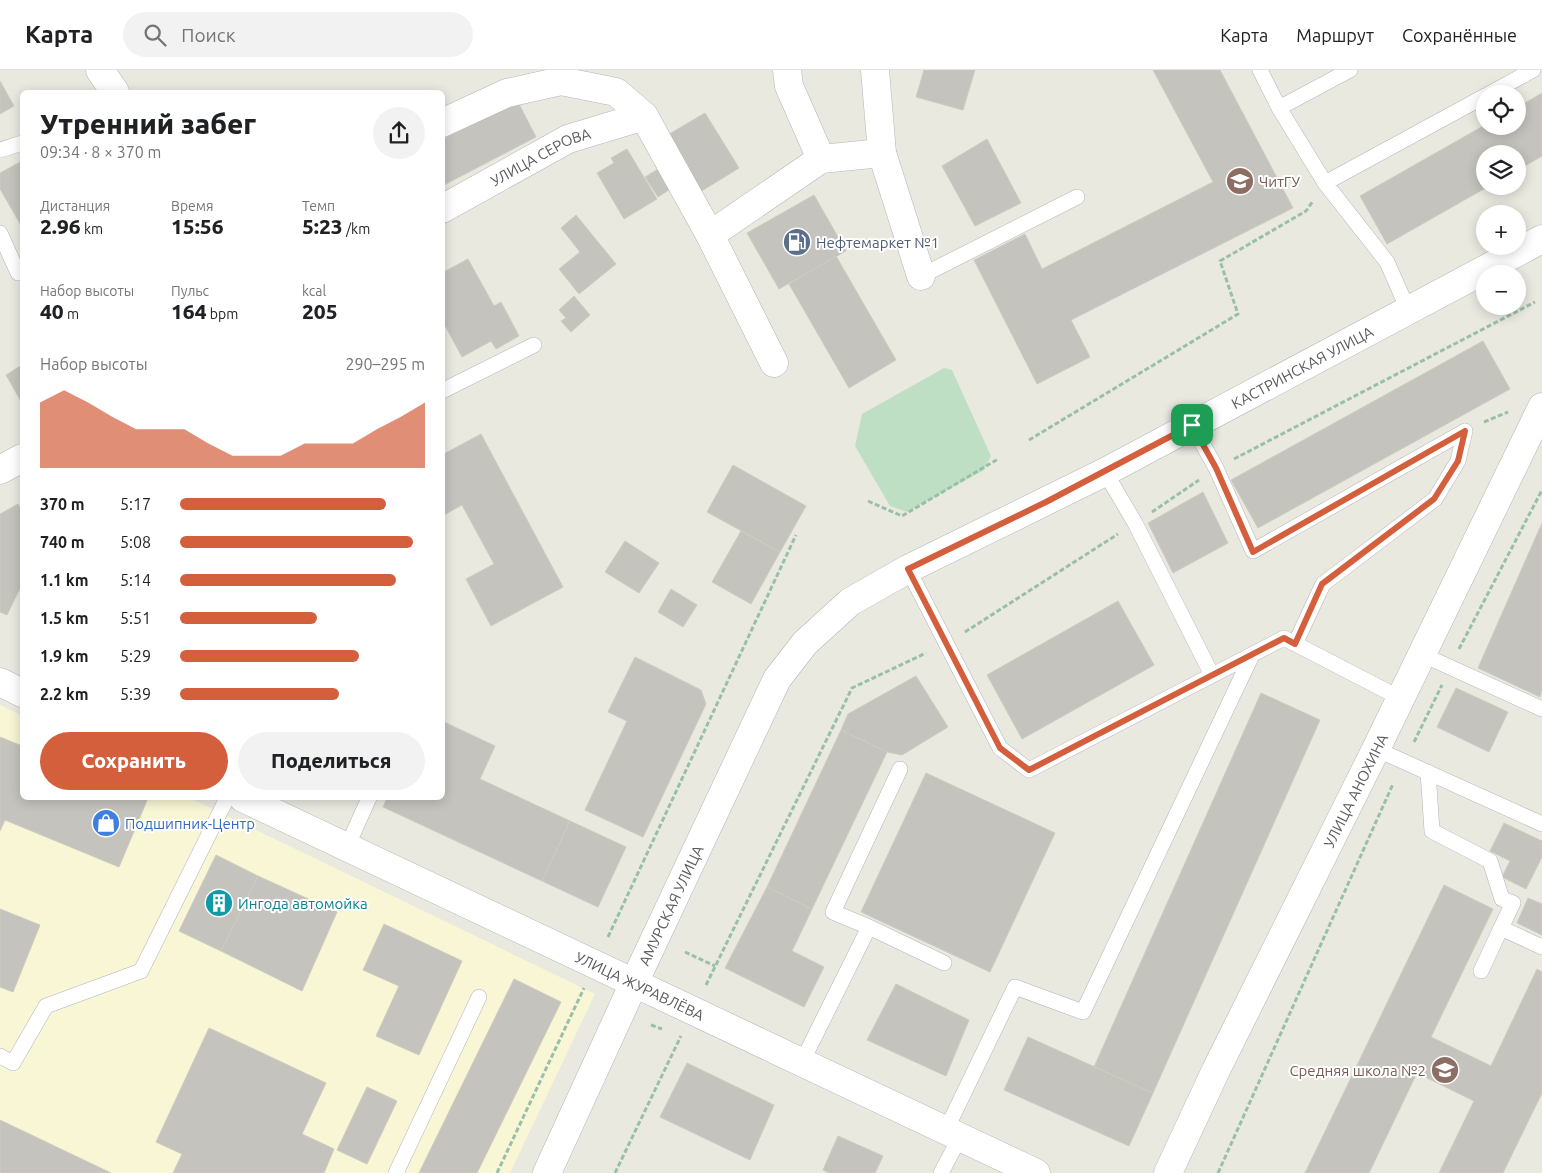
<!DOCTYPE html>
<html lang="ru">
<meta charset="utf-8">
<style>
:root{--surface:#fff;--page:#f2f2f2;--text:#202124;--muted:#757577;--line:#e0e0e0;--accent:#d45f3c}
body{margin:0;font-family:Ubuntu,sans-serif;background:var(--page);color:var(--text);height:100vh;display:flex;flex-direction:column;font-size:19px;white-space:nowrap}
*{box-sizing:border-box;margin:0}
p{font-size:16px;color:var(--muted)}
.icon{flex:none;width:28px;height:28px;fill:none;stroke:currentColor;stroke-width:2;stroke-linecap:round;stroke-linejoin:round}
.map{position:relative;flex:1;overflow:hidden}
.panel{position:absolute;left:20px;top:20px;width:425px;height:710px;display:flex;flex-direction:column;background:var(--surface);border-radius:8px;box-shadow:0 2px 12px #0003}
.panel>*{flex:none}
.controls{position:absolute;left:1476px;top:15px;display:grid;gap:10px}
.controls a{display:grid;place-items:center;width:50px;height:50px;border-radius:50%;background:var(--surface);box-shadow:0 2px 12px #0003;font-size:25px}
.pin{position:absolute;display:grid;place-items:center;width:42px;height:42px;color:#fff;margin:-21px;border-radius:10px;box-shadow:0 2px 8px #0006}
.round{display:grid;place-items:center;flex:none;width:52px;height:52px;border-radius:26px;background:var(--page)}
.headline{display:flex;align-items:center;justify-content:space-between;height:85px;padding:0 20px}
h1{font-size:28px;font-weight:800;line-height:38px}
.metrics{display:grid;grid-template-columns:repeat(3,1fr);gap:8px;height:85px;padding:5px 20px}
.metrics div{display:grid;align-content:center}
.metrics b{font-size:21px;font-weight:800}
.metrics small{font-size:14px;font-weight:400}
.metrics p{font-size:14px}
.chart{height:140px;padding:10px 20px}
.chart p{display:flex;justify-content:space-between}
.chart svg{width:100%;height:90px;margin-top:5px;fill:var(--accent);opacity:.7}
.action{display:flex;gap:10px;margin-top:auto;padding:10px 20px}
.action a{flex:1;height:58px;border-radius:30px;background:var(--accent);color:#fff;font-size:20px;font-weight:800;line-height:58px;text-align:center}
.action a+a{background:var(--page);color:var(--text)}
ul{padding:0 20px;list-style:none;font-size:16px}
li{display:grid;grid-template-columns:80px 60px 1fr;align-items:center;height:38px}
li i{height:12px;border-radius:6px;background:var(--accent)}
header{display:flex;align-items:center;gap:30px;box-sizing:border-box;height:70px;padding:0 25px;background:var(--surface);border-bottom:1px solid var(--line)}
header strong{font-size:24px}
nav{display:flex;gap:28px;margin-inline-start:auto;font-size:18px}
.search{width:350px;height:45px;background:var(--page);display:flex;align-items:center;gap:12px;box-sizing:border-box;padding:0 18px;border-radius:28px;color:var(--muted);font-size:19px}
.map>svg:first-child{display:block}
.commercial{fill:#f9f6d6}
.green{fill:#bfdfc4}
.building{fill:#c5c3bd;stroke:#cecbbf}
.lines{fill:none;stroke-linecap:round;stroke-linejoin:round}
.service-casing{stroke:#b3b5b9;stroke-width:16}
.minor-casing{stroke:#b3b5b9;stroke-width:29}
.secondary-casing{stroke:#b4b5bb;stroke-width:29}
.path{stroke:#99bfaa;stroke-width:3;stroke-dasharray:5 2.5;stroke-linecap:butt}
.service{stroke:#fff;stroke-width:15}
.minor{stroke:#fff;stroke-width:28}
.secondary{stroke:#fff;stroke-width:28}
.route-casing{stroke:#fff;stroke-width:10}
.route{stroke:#d45f3c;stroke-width:6}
.labels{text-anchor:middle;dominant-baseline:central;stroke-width:4;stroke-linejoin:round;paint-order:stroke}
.street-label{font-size:15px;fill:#595b5f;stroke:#fff}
.education-label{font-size:15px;fill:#785e54;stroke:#fff;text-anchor:start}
.service-label{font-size:15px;fill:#4e5e75;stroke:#fff;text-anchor:start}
.shop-label{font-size:15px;fill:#366cbe;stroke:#fff;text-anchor:start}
.culture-label{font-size:15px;fill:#0d838f;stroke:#fff;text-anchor:start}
</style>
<header>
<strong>Карта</strong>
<div class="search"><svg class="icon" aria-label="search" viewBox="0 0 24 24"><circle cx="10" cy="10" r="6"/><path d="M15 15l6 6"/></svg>Поиск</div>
<nav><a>Карта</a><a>Маршрут</a><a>Сохранённые</a></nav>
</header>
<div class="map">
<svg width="1542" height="1103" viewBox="0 0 1542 1103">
<rect width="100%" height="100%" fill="#eae9e0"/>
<!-- commercial -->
<path class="commercial" d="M0,635L22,646V728H190L595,924L510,1103H0Z"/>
<!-- green -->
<path class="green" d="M944,298L952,300L991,386L984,400L907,442L890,436L855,376L862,344Z"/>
<!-- building -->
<path class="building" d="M924,0H975L963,40L916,27Z
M1153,0H1220L1293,138L1071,250L1090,287L1037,314L974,190L1025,164L1042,199L1213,112Z
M0,11L14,36L0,44Z
M1542,23V86L1518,100V84H1485V116H1489L1387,174L1360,126L1485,55L1518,56V37Z
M517,30L536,67L442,116V70Z
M705,43L739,98L700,122L666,66Z
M987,69L1021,133L975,156L942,96Z
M627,79L657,129L624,149L597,103L614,93L611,88Z
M22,91V157L0,119V103Z
M663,96L675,116L658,127L645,107Z
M814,125L846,181L779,219L747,163Z
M576,145L616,194L579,224L559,199L580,182L561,158Z
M836,186L896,290L849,318L789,214Z
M468,189L494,236L501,232L519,266L496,279L491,271L462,287L442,250V203Z
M574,226L590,245L571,262L561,251L566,248L559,240Z
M1483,271L1510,319L1258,458L1231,410Z
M22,295V333L6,305Z
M481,364L563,517L491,556L466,509L494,494L462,435L442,446V385Z
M733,395L806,436L780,482L707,442Z
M1203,422L1228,473L1173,503L1148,453Z
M18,434L22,442V514L7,545L0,542V444Z
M1542,453V621L1540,627L1478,598Z
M741,461L780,482L751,534L712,512Z
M625,471L659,493L639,523L605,502Z
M671,519L697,535L683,557L658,542Z
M1118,531L1154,595L1022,669L987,605Z
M635,587L701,620L706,634L643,767L585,740L627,651L608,642Z
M916,606L948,657L902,685L887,682L841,660L848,644Z
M1456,618L1508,642L1489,682L1437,657Z
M1261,623L1320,650L1153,1023L1094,997Z
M442,651L495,676L480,709L570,751L542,811L383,737L387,728H442Z
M841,660L887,682L812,839L767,817Z
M0,667L22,676V728H148L119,797L5,750L0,761Z
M926,703L1055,763L990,902L861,842Z
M570,751L626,777L598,837L542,811Z
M1504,753L1542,771V787L1526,819L1502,807L1510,791L1490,781Z
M216,785L258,806L221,881L179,861Z
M258,806L337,842L302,921L221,881Z
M1444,815L1493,839L1431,967L1491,996L1537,899L1542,902V1023L1503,1103H1439L1474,1031L1417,1003L1369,1103H1305Z
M767,817L812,839L792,881L824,897L804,937L725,898Z
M1528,828L1542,834V865L1517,853Z
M0,839L40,855L13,922L0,917Z
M384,854L462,891L419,985L376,966L399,916L363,900Z
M514,909L561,932L477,1103H419Z
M896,914L969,950L946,1006L867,970Z
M209,958L326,1013L302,1064L334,1079L324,1103H173L182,1084L156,1072Z
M1028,967L1153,1023L1129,1076L1004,1020Z
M687,993L774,1035L750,1090L660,1047Z
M367,1017L397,1031L367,1094L337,1080Z
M0,1050L111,1103H0Z
M838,1066L883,1086L875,1103H829L823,1100Z"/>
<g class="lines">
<defs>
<path id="service" d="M1260,0L1279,38L1325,113L1387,192L1409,242
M1489,24L1533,0
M1279,38L1350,0
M0,80L22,73
M1325,113L1485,26
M0,163L18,203
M921,206L1077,127
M442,321L534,275
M1192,355L1216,398L1253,481L1465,361
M1105,402L1135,453L1212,605
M908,499L1000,678L1029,700L1284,568L1400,628
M1295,574L1323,514L1435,429L1458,391L1465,361
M1421,584L1542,639
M1376,679L1542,754
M1428,702L1432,761L1490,791L1502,829L1513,833L1501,858L1542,877
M347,777L369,728
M869,857L944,893
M1481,901L1501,858
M0,986L13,993L46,936L141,901L227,728
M802,992L869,857L833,842L900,699
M946,1060L1015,917L1083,942L1252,585
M396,1103L479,927
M941,1103L960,1067"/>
<g id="minor">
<path d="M100,0L115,22"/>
<path d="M787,0L789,16L821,89"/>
<path d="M875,0L882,83L921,206"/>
<path d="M442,53L507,23L561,11L616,22L644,46L710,165L774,293"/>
<path id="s1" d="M442,139L568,69L644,46"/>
<path d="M710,165L821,89L882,83"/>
<path d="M0,400L22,388"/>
<path d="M0,612L22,623"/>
<path id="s2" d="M243,728L1036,1103"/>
<path id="s3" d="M1168,1103L1216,1000L1376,679L1542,337"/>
</g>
<g id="secondary">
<path id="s4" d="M547,1103L634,913L777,609L805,573L850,532L908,499L1105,402L1542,169"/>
</g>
</defs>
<!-- service casing -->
<use href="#service" class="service-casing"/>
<!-- minor casing -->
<use href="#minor" class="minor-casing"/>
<!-- secondary casing -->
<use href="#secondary" class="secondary-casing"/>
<!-- path -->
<path class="path" d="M1484,352L1508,342
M1029,370L1238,244L1220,191L1306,141L1313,131
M1234,389L1535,232
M868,431L902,446L998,389
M1152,442L1199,410
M965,562L1118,464
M1459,579L1542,420
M1414,672L1442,615
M608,867L796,465
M685,882L715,896
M706,915L852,618L926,583
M651,955L662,959
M497,1103L584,918
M615,1103L681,966
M1218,1103L1393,714"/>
<!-- service -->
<use href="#service" class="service"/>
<!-- minor -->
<use href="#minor" class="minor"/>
<!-- secondary -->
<use href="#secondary" class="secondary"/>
</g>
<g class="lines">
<defs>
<path id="route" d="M1192,355L1216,398L1253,482L1465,361L1458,391L1434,429L1322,514L1295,574L1284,568L1029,700L1000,678L908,499L1046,432Z"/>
</defs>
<!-- route casing -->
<use href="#route" class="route-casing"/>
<!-- route -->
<use href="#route" class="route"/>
</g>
<!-- icons -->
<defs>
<symbol id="university-disc" viewBox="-11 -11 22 22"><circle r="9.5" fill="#8d6e63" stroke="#fff"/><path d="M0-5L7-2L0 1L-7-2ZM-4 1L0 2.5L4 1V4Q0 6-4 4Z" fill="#fff"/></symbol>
<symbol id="fuel-disc" viewBox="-11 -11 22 22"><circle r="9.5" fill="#5c6f8a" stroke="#fff"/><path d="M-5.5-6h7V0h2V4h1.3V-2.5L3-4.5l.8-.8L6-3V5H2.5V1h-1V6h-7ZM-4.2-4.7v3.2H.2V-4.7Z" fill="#fff"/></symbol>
<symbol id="shop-disc" viewBox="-11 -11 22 22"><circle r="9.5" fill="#3f7fe0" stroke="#fff"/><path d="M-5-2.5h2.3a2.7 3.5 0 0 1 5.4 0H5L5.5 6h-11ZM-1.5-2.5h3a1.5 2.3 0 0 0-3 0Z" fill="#fff"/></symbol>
<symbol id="building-disc" viewBox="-11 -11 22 22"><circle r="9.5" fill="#0f9aa8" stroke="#fff"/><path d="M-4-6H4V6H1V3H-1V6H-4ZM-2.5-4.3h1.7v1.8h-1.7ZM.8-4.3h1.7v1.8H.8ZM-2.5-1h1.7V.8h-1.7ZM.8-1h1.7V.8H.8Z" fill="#fff"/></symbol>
<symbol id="school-disc" viewBox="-11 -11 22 22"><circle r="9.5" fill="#8d6e63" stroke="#fff"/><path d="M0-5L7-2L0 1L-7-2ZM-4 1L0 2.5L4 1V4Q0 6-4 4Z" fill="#fff"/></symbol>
</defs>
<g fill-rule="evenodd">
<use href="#university-disc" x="1224" y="95" width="32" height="32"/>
<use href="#fuel-disc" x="781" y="156" width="32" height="32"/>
<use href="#shop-disc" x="90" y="737" width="32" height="32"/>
<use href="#building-disc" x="203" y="817" width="32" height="32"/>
<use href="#school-disc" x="1429" y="984" width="32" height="32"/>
</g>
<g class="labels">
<!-- street labels -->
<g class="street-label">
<text stroke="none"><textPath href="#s1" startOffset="112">УЛИЦА СЕРОВА</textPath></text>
<text stroke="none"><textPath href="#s4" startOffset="1161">КАСТРИНСКАЯ УЛИЦА</textPath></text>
<text stroke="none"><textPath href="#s3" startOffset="426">УЛИЦА АНОХИНА</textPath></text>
<text stroke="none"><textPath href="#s4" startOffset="295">АМУРСКАЯ УЛИЦА</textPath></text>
<text stroke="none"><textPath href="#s2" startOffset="439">УЛИЦА ЖУРАВЛЁВА</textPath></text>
</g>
<!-- education labels -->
<g class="education-label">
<text x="1259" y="111">ЧитГУ</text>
<text x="1426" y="1000" text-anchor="end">Средняя школа №2</text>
</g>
<!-- service labels -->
<g class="service-label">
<text x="816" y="172">Нефтемаркет №1</text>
</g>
<!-- shop labels -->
<g class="shop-label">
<text x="125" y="753">Подшипник-Центр</text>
</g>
<!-- culture labels -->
<g class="culture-label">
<text x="238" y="833">Ингода автомойка</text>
</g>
</g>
</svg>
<div class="controls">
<a><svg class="icon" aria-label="locate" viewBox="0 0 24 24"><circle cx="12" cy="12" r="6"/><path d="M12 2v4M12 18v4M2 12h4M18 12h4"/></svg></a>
<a><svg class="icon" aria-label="layers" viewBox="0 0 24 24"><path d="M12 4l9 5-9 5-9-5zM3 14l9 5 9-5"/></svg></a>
<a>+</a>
<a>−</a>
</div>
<div class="pin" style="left:1192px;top:355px;background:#1e9e55"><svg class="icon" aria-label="arrive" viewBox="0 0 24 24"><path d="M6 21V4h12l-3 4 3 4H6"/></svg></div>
<section class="panel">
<div class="headline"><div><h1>Утренний забег</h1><p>09:34 · 8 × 370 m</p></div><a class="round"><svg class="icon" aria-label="share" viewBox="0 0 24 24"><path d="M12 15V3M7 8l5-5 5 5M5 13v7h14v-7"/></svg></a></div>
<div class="metrics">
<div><p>Дистанция</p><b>2.96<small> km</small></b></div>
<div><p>Время</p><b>15:56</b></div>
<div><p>Темп</p><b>5:23<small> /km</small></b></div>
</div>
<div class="metrics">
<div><p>Набор высоты</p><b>40<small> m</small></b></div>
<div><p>Пульс</p><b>164<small> bpm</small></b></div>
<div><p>kcal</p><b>205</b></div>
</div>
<div class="chart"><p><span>Набор высоты</span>290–295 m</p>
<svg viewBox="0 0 160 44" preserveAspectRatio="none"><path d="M0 44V12L10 6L20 12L30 19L40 25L50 25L60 25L70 32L80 38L90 38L100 38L110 32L120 32L130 32L140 25L150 19L160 12V44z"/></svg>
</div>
<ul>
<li><b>370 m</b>5:17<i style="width:84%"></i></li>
<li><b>740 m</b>5:08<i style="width:95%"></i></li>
<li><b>1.1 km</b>5:14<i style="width:88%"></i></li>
<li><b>1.5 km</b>5:51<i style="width:56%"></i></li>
<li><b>1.9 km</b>5:29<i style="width:73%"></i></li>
<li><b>2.2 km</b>5:39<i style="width:65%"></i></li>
</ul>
<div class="action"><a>Сохранить</a><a>Поделиться</a></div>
</section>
</div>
